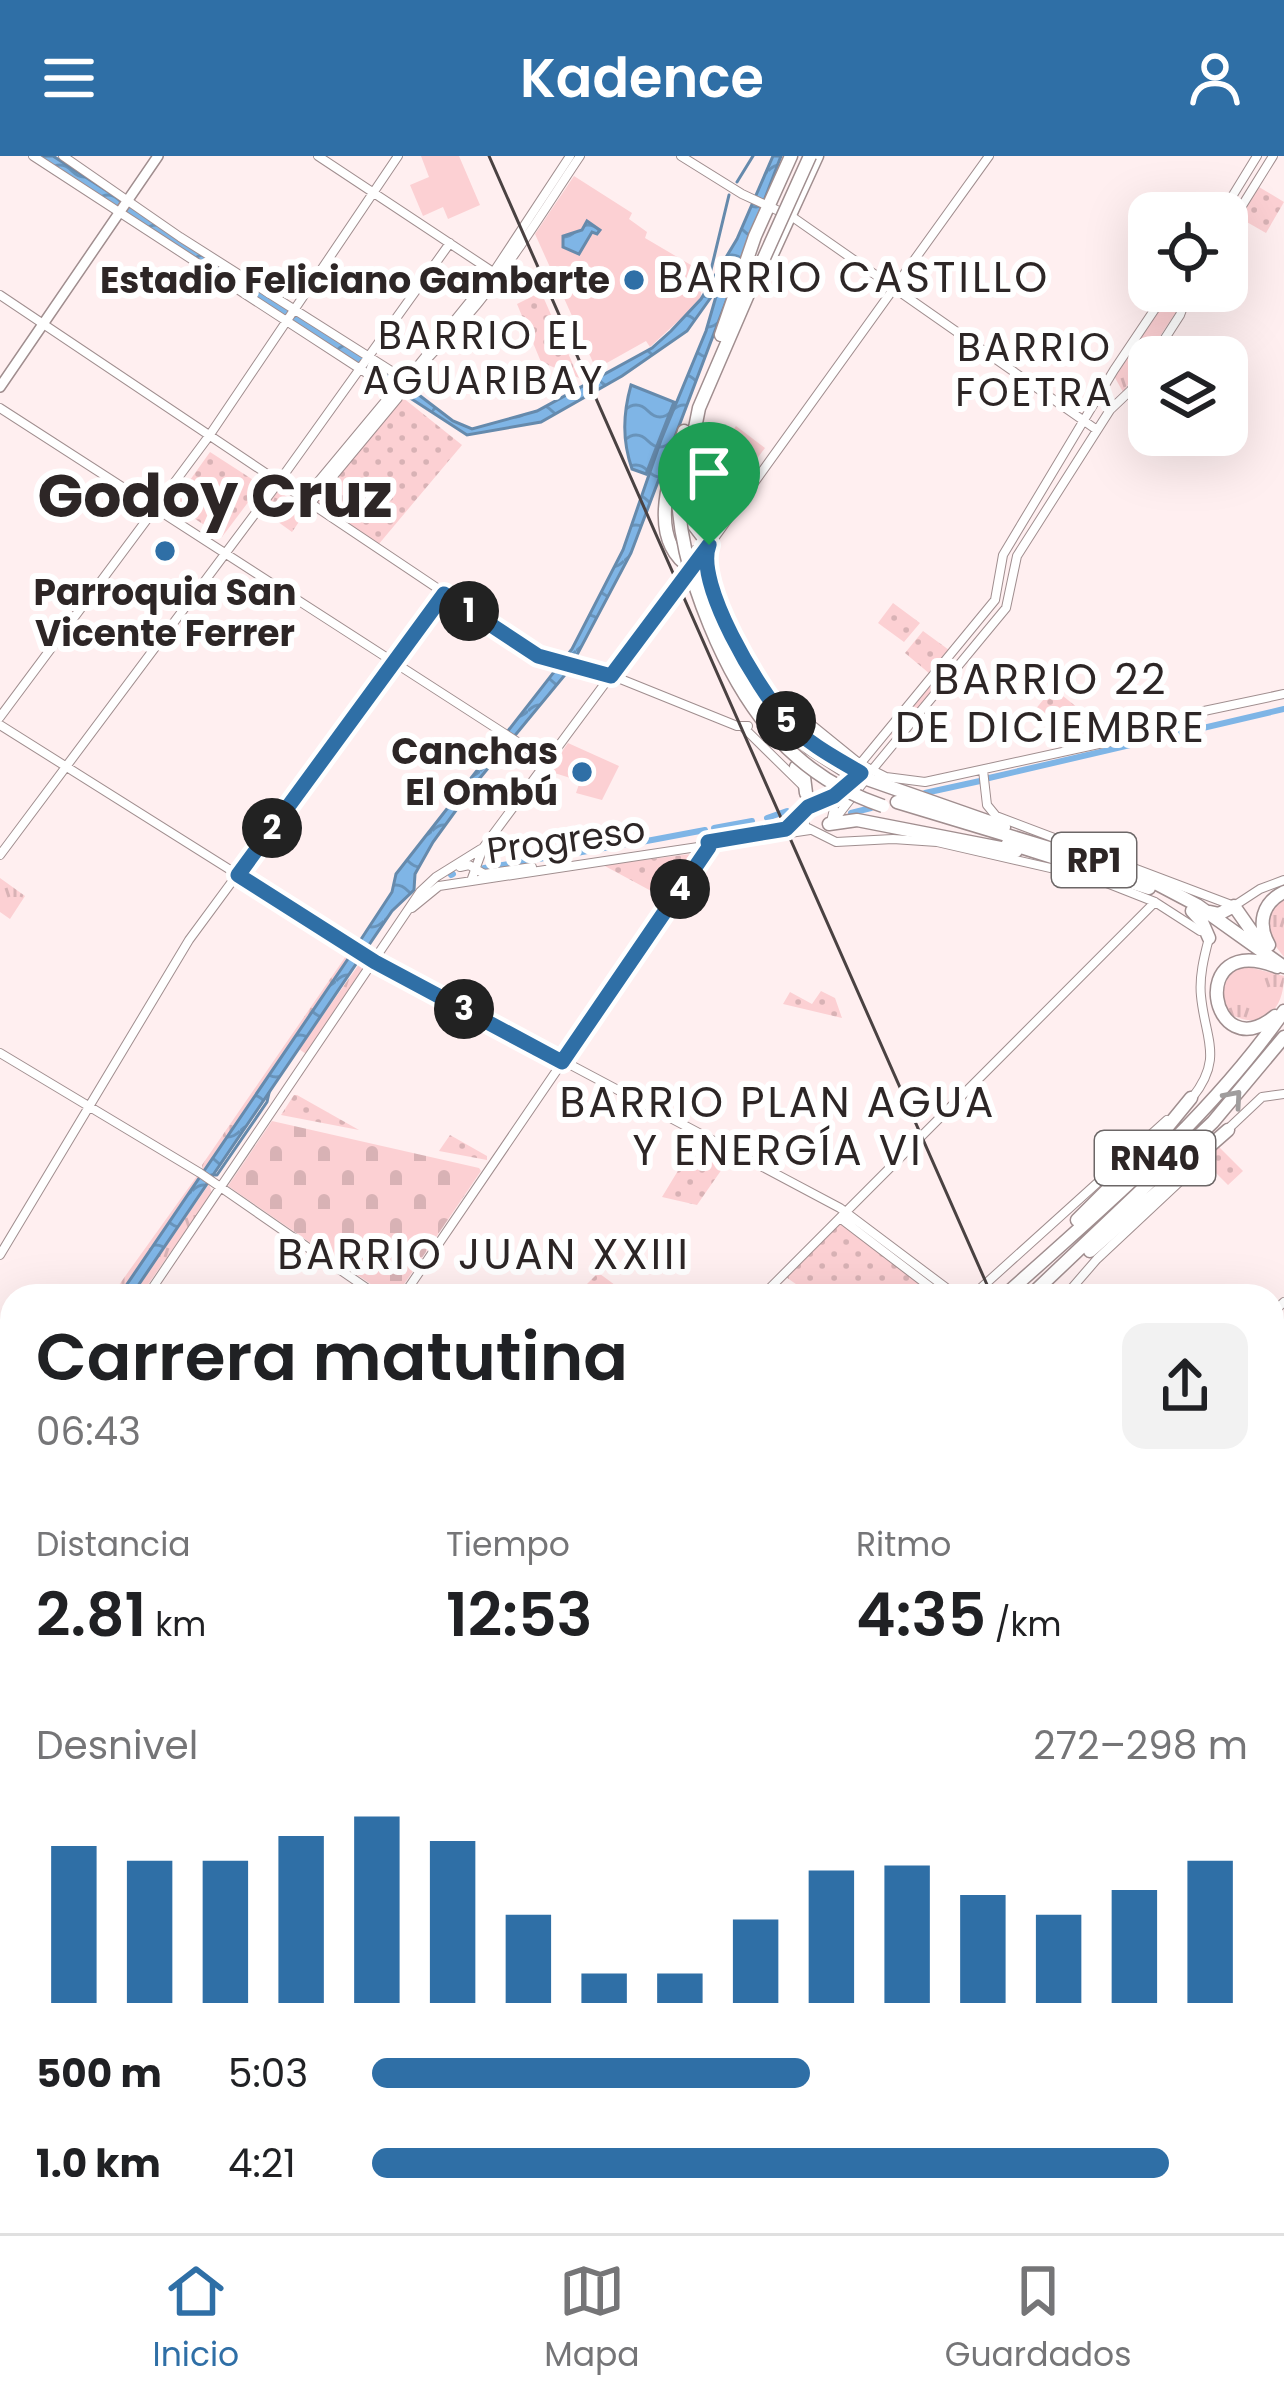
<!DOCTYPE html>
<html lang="es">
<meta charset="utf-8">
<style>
:root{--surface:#fff;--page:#f2f2f2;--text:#202124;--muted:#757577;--line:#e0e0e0;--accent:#2f6fa6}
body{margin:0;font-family:Poppins,sans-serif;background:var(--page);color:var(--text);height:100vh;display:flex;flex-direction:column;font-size:45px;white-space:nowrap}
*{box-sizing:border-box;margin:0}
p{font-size:39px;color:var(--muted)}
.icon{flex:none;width:66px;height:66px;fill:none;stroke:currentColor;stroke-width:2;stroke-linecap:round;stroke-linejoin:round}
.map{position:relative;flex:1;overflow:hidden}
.details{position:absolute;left:0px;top:1128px;width:1284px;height:951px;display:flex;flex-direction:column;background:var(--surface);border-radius:36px 36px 0 0;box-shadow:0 12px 48px #0002}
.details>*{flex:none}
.tools{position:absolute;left:1128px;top:36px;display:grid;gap:24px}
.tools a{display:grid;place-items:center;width:120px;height:120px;border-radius:24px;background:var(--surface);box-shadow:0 12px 48px #0002;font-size:60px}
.pin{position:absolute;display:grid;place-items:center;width:102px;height:102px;color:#fff;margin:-123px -51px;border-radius:50% 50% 50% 0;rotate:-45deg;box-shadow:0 0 12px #0007}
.pin .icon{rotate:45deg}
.km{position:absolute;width:60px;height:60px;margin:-30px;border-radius:50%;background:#222;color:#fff;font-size:33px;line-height:60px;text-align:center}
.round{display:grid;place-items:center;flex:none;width:126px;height:126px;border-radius:24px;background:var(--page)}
.head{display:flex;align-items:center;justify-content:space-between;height:204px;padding:0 36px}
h1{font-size:66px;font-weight:600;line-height:90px}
.stats{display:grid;grid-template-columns:repeat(3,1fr);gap:18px;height:204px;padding:12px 36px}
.stats div{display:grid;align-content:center}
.stats b{font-size:60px;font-weight:600}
.stats small{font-size:33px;font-weight:400}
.stats p{font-size:33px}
.chart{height:336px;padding:24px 36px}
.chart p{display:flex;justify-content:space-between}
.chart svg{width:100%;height:216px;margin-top:12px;stroke:var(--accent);stroke-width:6}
ul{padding:0 36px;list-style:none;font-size:39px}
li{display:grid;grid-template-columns:192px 144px 1fr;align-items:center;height:90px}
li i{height:30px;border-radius:15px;background:var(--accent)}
header{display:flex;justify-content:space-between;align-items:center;height:156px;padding:0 36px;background:var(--accent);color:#fff;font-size:54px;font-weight:600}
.dock{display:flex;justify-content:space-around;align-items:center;height:168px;border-top:3px solid var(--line);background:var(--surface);font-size:33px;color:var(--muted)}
.dock a{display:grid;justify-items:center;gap:6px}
.dock .selected{color:var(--accent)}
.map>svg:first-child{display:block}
.grass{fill:url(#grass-tufts)}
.cemetery{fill:url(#cemetery-stones)}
.park{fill:url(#park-dots)}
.pitch{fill:#fcd0d3}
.water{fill:url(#water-waves);stroke:#668aac;stroke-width:3}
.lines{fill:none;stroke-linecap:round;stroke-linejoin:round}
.stream{stroke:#668aac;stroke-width:3}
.canal{stroke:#7fb5e6;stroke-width:6}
.secondary-casing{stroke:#a08e8f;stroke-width:10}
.primary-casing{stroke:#a08e8f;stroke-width:12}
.highway-casing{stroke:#a08e8f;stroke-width:15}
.secondary{stroke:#fff;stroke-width:8}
.primary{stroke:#fff;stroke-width:9}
.highway{stroke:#fff;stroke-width:12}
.tram{stroke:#4a4242;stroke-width:3}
.highway-bridge-casing{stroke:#a08e8f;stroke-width:15;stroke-linecap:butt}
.highway-bridge{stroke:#fff;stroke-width:12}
.oneway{stroke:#a09d9d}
.route-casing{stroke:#fff;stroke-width:24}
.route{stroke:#2f6fa6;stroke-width:15}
.poi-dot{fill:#2f6fa6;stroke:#fff;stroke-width:4.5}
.labels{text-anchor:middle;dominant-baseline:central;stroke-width:12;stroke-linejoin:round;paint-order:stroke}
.shield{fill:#fff;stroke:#6c6767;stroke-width:3}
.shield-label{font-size:33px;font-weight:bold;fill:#2d2626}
.poi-label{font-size:36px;font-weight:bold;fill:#2d2626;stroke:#fff;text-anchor:end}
.street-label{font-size:36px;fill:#2d2626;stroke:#fff}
.neighbourhood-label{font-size:39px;letter-spacing:3px;fill:#2d2626;stroke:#fff}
.quarter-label{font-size:42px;letter-spacing:3px;fill:#2d2626;stroke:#fff}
.town-label{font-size:60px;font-weight:bold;fill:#2d2626;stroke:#fff}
</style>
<header><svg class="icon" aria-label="menu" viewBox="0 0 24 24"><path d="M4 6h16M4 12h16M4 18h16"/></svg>Kadence<svg class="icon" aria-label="person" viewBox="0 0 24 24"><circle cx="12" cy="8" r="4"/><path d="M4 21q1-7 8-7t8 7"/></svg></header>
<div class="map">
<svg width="1284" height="2077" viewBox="0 0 1284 2077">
<defs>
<pattern id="grass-tufts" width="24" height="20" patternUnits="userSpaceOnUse" patternTransform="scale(3)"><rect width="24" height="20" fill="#fcd0d3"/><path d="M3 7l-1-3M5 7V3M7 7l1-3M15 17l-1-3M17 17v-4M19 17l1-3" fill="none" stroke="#d8b2b5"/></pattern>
<pattern id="cemetery-stones" width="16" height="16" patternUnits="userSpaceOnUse" patternTransform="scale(3)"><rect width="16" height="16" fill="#fcd0d3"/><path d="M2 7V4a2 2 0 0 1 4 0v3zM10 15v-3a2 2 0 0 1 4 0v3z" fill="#d8b2b5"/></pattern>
<pattern id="park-dots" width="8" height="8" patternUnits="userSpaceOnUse" patternTransform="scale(3)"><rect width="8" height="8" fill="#fcd0d3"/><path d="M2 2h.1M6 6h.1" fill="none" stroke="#d8b2b5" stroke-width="1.8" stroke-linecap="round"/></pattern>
<pattern id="water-waves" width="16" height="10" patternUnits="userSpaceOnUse" patternTransform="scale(3)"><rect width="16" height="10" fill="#7fb5e6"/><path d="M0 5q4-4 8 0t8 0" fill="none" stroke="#6893ba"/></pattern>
</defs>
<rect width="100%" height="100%" fill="#ffeff0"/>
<!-- grass -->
<path class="grass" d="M1170,139L1180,147L1178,153L1123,236L1114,220Z
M278,335L307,354L292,376L263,355Z
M949,505L954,509L897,579H891Z
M0,722L25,740L10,763L0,756Z
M1284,742V801L1267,779L1269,754Z
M348,797H352L203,1017L202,1009Z
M362,804L364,814L306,898L299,893Z
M1241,809L1284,820C1284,861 1255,877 1222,853L1223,820Z
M197,1020L200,1022L194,1032L119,1140H111Z
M209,1028L212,1037L140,1140H131Z"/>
<!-- cemetery -->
<path class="cemetery" d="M272,965L479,1012L481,1015L396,1140H388L228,1030Z"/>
<!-- park -->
<path class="park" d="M1259,31L1284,46L1266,77L1238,61Z
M541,136L579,222L541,206L517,148Z
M402,241L462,289L378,389L314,347Z
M210,296L261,329L222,381L173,348Z
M893,447L920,467L904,486L878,467Z
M923,475L949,494L930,518L905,497Z
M1053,532L1099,569L1102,582L1063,591L1058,575L1034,555Z
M699,697L666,743L603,709Z
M821,835L835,842L842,862L783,848L790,836L812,848Z
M294,939H297L359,974L281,959Z
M450,979L487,1000V1004L439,995Z
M696,985L729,1003L697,1049L662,1041Z
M1219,991L1243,1015L1228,1029L1204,1005Z
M840,1062L942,1140H813L783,1119Z
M598,1117L600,1118L630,1140H587L581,1134Z"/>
<!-- pitch -->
<path class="pitch" d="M421,0H459L480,49L448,63L443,51L423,60L410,29L429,21Z
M574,20L632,57L629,63L647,76L645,82L696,112L690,128L701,136V144L650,191L646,185L596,213L535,78Z
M736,270L765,292L728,341L699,320Z
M568,587L619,610L602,644L576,637L580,625L548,615Z"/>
<!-- water -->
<path class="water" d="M38,0H53L398,223L453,265L472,273L537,255L652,192L671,175L701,143L737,83L773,0H781L631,397L569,514L475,628L433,686L415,718L414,734L392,755L131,1140H119L352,797L392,736L396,718L572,493L623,394L661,284L706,175L719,130L687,175L622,220L541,266L467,279Z
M587,65L600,74L597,78L592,76L579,98L563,91V80L582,74Z
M631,229L674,246L646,318L632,313C622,284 623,258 631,229Z"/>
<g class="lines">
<!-- stream -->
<path class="stream" d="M737,26L753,0
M718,128L710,118L729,39
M211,1019H217L267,946L269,937"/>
<!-- canal -->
<path class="canal" d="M989,622L1284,553
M925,637L980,625
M817,650L823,651
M795,653L799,652
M851,657L871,652
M767,662L787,655
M714,672L752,665
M636,687L705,674
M571,698L626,688
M484,712L563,699
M451,719L453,718"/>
<defs>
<path id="secondary" d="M33,0L397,237
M63,0L180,81L407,225
M318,0L493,116
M681,0L742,38L794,62L1097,274
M1222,57L1257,0
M1227,74L1273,0
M0,139L534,497L618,522L737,570H748
M1153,201L1180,159L1189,135
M416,212L493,117L570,0
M0,252L547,605
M303,344L392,237H396
M310,348L398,242L397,237C423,205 453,178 479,146C516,100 547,49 580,0
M710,388L989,0
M705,408L749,511L785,564
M0,561L209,280L398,0
M784,564L807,565L860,608L886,621L925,626L1163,574L1185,559L1284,538
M0,569L375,805L840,1052L957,1140
M744,572L802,629
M860,608L995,444L1003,399L1114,214L1167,135
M872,614L1006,452L1017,400L1110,254L1131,234L1149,207
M983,614L987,649L996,660L1234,750L1260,733L1284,724
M823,644L840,636L859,618
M835,663L866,623
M831,666L834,653L825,645L816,646L801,659L806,671L836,686L893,683L937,686L1094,722L1155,746L1200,775
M0,699L278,327L450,87
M460,711L469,709L484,718L532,711
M471,725L483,692L689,414
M412,752L439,730L810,674
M0,897L200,1017L378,1140
M1192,942C1224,902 1205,883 1201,840C1199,821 1204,801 1209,782
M1227,974L1262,941L1284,938
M840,1062L942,1140
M0,1099L189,784L444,438
M147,1140L420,736L436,721L481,693
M403,1140L709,691L708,686
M762,1140L1155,746
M972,1140L1167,964
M1065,1140L1097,1103L1207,1000
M1272,1157L1284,1146
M0,1245L12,1253
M0,1360L12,1339
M1272,1385L1284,1395
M0,1839L12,1830
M0,1993L12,1999
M147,2067L166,2077
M1105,2067L1118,2077
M1118,2067L1131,2077
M192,2077L206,2067
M971,2077L981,2067
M980,2077L990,2067"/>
<path id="primary" d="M0,231L158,0"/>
<path id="highway" d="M762,120L817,0
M721,179L755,80L791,0
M684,275C671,316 645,383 691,412
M691,312L693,368L709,389
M685,322L699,252L759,113
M796,611L804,621L806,637
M847,616L1004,671
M897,646L1142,720L1197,749L1284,811
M829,668L857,664L1016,695
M1008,687L1149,732
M1192,755L1202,766L1209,782
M1210,756L1219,758L1234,750L1262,790
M1269,789C1257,768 1262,747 1284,736
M1275,860C1210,914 1185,774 1277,811
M1077,1064L1155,986L1191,942
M1090,1095L1228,974
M1004,1140C1103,1051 1207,965 1284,855
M1030,1140L1213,966L1284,881
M294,2077L301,2067
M312,2077L319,2067"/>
</defs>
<!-- secondary casing -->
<use href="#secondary" class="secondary-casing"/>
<!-- primary casing -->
<use href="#primary" class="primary-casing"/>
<!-- highway casing -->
<use href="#highway" class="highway-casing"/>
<!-- secondary -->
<use href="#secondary" class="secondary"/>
<!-- primary -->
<use href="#primary" class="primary"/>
<!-- highway -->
<use href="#highway" class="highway"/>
<!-- tram -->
<path class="tram" d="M489,0L992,1140
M1272,1773L1284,1800"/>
<defs>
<path id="highway-bridge" d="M759,113L810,0
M677,318C677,373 689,419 710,470C745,555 794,620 883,650
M700,389L701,412
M695,406L744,523L779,575
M777,562L810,592L847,616"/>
</defs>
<!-- highway-bridge casing -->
<use href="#highway-bridge" class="highway-bridge-casing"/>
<!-- highway-bridge -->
<use href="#highway-bridge" class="highway-bridge"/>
</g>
<!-- one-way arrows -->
<defs><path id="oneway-chevron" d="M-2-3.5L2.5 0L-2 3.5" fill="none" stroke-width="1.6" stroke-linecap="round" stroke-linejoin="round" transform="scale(3)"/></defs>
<use class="oneway" href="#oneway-chevron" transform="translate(1234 942) rotate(-49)"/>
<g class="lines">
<defs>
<path id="route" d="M709,389C694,427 759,534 785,563C805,586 835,602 861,617L834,640L808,651L786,673L708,686L709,691L562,906L375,806L238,719L444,438L538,500L611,520Z"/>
</defs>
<!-- route casing -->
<use href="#route" class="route-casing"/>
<!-- route -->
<use href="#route" class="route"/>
</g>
<!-- markers -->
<g class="poi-dot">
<circle cx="634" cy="124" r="12"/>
<circle cx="165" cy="395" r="12"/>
<circle cx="582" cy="616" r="12"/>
</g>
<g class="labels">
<!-- shield labels -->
<g class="shield">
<rect x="1052" y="677" width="84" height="54" rx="9"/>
<rect x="1095" y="975" width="120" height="54" rx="9"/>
</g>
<g class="shield-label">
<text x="1094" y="704">RP1</text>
<text x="1155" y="1002">RN40</text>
</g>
<!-- poi labels -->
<g class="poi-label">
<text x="610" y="124">Estadio Feliciano Gambarte</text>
<text x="165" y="436" text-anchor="middle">Parroquia San<tspan x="165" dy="41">Vicente Ferrer</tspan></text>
<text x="558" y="595">Canchas<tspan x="558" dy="41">El Ombú</tspan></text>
</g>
<!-- street labels -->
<g class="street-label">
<text transform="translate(566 684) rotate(-8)">Progreso</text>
</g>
<!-- neighbourhood labels -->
<g class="neighbourhood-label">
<text x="484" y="179">BARRIO EL<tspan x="484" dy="45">AGUARIBAY</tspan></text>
<text x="1035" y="191">BARRIO<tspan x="1035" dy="45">FOETRA</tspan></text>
</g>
<!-- quarter labels -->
<g class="quarter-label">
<text x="854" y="121">BARRIO CASTILLO</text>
<text x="1051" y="523">BARRIO 22<tspan x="1051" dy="48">DE DICIEMBRE</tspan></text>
<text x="778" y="946">BARRIO PLAN AGUA<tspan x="778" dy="48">Y ENERGÍA VI</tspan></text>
<text x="484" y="1098">BARRIO JUAN XXIII</text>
</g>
<!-- town labels -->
<g class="town-label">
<text x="215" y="340">Godoy Cruz</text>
</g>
</g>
</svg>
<div class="tools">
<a><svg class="icon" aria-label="locate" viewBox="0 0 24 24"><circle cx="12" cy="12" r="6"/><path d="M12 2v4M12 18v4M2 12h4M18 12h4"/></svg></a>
<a><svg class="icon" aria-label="layers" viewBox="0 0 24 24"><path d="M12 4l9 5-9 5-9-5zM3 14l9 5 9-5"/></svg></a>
</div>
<div class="pin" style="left:709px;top:389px;background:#1e9e55"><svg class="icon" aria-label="arrive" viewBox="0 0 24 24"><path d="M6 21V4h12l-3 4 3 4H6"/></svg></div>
<b class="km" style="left:469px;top:455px">1</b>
<b class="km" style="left:272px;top:672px">2</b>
<b class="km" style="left:464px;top:853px">3</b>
<b class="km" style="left:680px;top:733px">4</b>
<b class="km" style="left:786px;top:565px">5</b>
<section class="details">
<div class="head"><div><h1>Carrera matutina</h1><p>06:43</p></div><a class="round"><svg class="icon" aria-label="share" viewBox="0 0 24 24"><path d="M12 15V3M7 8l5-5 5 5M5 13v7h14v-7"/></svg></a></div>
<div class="stats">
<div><p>Distancia</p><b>2.81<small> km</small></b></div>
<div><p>Tiempo</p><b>12:53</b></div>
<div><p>Ritmo</p><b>4:35<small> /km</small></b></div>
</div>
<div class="chart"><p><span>Desnivel</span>272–298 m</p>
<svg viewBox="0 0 160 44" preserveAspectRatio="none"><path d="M5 44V12M15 44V15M25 44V15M35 44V10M45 44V6M55 44V11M65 44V26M75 44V38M85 44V38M95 44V27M105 44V17M115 44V16M125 44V22M135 44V26M145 44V21M155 44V15"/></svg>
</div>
<ul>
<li><b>500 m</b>5:03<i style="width:50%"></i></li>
<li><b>1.0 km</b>4:21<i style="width:91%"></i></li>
</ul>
</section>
</div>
<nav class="dock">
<a class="selected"><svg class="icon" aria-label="home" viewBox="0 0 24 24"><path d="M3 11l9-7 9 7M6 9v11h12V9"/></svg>Inicio</a>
<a><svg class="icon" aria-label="map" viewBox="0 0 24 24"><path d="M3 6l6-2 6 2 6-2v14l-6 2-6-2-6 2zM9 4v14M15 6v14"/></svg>Mapa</a>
<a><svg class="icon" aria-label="saved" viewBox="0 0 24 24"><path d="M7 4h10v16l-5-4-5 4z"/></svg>Guardados</a>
</nav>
